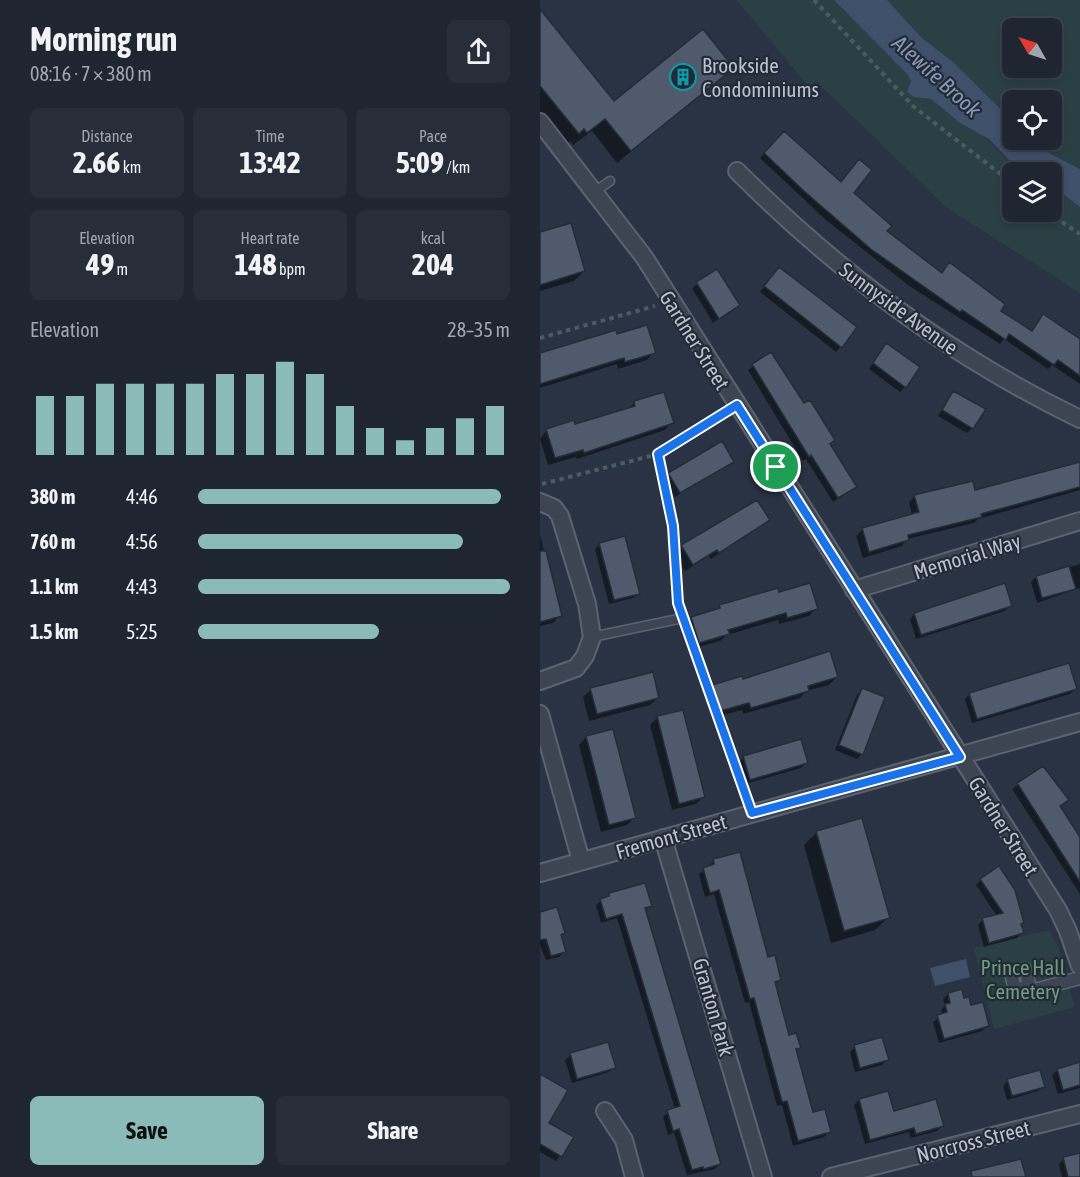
<!DOCTYPE html>
<meta charset="utf-8">
<style>
:root{--surface:#1f2632;--page:#272e3a;--text:#f1f3f6;--muted:#a1a5ac;--line:#3c434d;--accent:#8bbbb9}
body{margin:0;font-family:"Asap Condensed",sans-serif;background:var(--page);color:var(--text);height:100vh;display:flex;flex-direction:column;font-size:22px;white-space:nowrap}
*{box-sizing:border-box;margin:0}
p{font-size:20px;color:var(--muted)}
.icon{flex:none;width:33px;height:33px;fill:none;stroke:currentColor;stroke-width:2;stroke-linecap:round;stroke-linejoin:round}
.map{position:relative;flex:1;overflow:hidden}
.panel{display:flex;flex-direction:column;background:var(--surface);width:540px}
.panel>*{flex:none}
.needle{width:39px;rotate:309deg}
.controls{position:absolute;left:462px;top:18px;display:grid;gap:12px}
.controls a{display:grid;place-items:center;width:60px;height:60px;border-radius:9px;background:var(--surface);box-shadow:0 3px 9px #0003,0 0 0 2px var(--line);font-size:30px}
.pin{position:absolute;display:grid;place-items:center;width:51px;height:51px;color:#fff;margin:-26px;border:3px solid #fff;border-radius:50%;box-shadow:0 2px 6px #0007}
.round{display:grid;place-items:center;flex:none;width:63px;height:63px;border-radius:9px;background:var(--page)}
.summary{display:flex;align-items:center;justify-content:space-between;height:102px;padding:0 30px}
h1{font-size:33px;font-weight:700;line-height:45px}
.metrics{display:grid;grid-template-columns:repeat(3,1fr);gap:9px;height:102px;padding:6px 30px}
.metrics div{display:grid;align-content:center;border-radius:9px;background:var(--page);text-align:center}
.metrics b{font-size:30px;font-weight:700}
.metrics small{font-size:16px;font-weight:400}
.metrics p{font-size:16px}
.chart{height:168px;padding:12px 30px}
.chart p{display:flex;justify-content:space-between}
.chart svg{width:100%;height:108px;margin-top:6px;stroke:var(--accent);stroke-width:6}
.cta{display:flex;gap:12px;margin-top:auto;padding:12px 30px}
.cta a{flex:1;height:69px;border-radius:9px;background:var(--accent);color:#111;font-size:24px;font-weight:700;line-height:69px;text-align:center}
.cta a+a{background:var(--page);color:var(--text)}
ul{padding:0 30px;list-style:none;font-size:20px}
li{display:grid;grid-template-columns:96px 72px 1fr;align-items:center;height:45px}
li i{height:15px;border-radius:8px;background:var(--accent)}
main{display:flex;flex:1;min-height:0}
.map>svg:first-child{display:block}
.green{fill:#2b4044;fill-rule:evenodd}
.water{fill:#3f506b}
.shadow{fill:#0007}
.building{fill:#4f5a6c;stroke:#242c3a;stroke-width:1.5}
.lines{fill:none;stroke-linecap:round;stroke-linejoin:round}
.service-casing{stroke:#5b6370;stroke-width:11}
.pedestrian-casing{stroke:#5b6370;stroke-width:15}
.minor-casing{stroke:#5b6370;stroke-width:20}
.path{stroke:#495d60;stroke-width:4;stroke-dasharray:4.5 4.5;stroke-linecap:butt}
.service{stroke:#3d4553;stroke-width:8}
.pedestrian{stroke:#3d4553;stroke-width:12}
.minor{stroke:#3d4553;stroke-width:16}
.route-casing{stroke:#fff;stroke-width:12}
.route{stroke:#1a73e8;stroke-width:8}
.labels{text-anchor:middle;dominant-baseline:central;stroke-width:4.5;stroke-linejoin:round;paint-order:stroke}
.poi-label{font-size:21px;fill:#bac1cc;stroke:#222a38;text-anchor:start}
.street-label{font-size:21px;fill:#bac1cc;stroke:#222a38}
.park-label{font-size:21px;fill:#739c7d;stroke:#222a38}
.water-label{font-size:22px;font-style:italic;fill:#8496b2;stroke:#222a38}
</style>
<main>
<section class="panel">
<div class="summary"><div><h1>Morning run</h1><p>08:16 · 7 × 380 m</p></div><a class="round"><svg class="icon" aria-label="share" viewBox="0 0 24 24"><path d="M12 15V3M7 8l5-5 5 5M5 13v7h14v-7"/></svg></a></div>
<div class="metrics">
<div><p>Distance</p><b>2.66<small> km</small></b></div>
<div><p>Time</p><b>13:42</b></div>
<div><p>Pace</p><b>5:09<small> /km</small></b></div>
</div>
<div class="metrics">
<div><p>Elevation</p><b>49<small> m</small></b></div>
<div><p>Heart rate</p><b>148<small> bpm</small></b></div>
<div><p>kcal</p><b>204</b></div>
</div>
<div class="chart"><p><span>Elevation</span>28–35 m</p>
<svg viewBox="0 0 160 44" preserveAspectRatio="none"><path d="M5 44V20M15 44V20M25 44V15M35 44V15M45 44V15M55 44V15M65 44V11M75 44V11M85 44V6M95 44V11M105 44V24M115 44V33M125 44V38M135 44V33M145 44V29M155 44V24"/></svg>
</div>
<ul>
<li><b>380 m</b>4:46<i style="width:97%"></i></li>
<li><b>760 m</b>4:56<i style="width:85%"></i></li>
<li><b>1.1 km</b>4:43<i style="width:100%"></i></li>
<li><b>1.5 km</b>5:25<i style="width:58%"></i></li>
</ul>
<div class="cta"><a>Save</a><a>Share</a></div>
</section>
<div class="map">
<svg width="540" height="1177" viewBox="0 0 540 1177">
<rect width="100%" height="100%" fill="#293343"/>
<!-- green -->
<path class="green" d="M197,0H294L367,74L371,81L369,89L380,98L391,99L420,123L443,135L465,157L491,172H472V212H512V186L540,207V293L406,207L276,81L269,87Z
M347,0H540V169L501,149L492,140H512V100H472V120L413,62L382,38ZM472,28H512V68H472Z
M509,930L518,947L535,1007L454,1029L434,948Z"/>
<!-- water -->
<path class="water" d="M294,0H347L382,38L413,62L472,120V140H492L501,149L540,169V207L512,186V172H491L470,161L449,139L420,123L391,99L374,97L367,92L371,81L367,74Z
M426,959L430,977L395,986L390,968Z"/>
<!-- shadow -->
<path class="shadow" d="M0,12L73,103L192,68L77,163L52,131L33,145L30,141L25,146L0,114Z
M244,133L312,193L345,232L401,274L410,264L438,283L436,286L459,311L491,332L498,321L540,341V384L512,365L508,369L464,339L460,344L368,285L286,220L220,158Z
M0,234L44,271L34,281L0,291Z
M176,271L198,305L173,323L152,288Z
M234,274L300,347L296,352L220,292Z
M76,336L114,352L107,360L78,369L77,364L0,388V355Z
M346,345L365,387L360,392L329,369Z
M231,354L315,486L293,502L266,459L263,461L208,370Z
M413,393L432,428L427,433L398,416Z
M123,394L132,422L125,430L37,459L36,457L8,465L0,439L7,430L34,426L87,410L94,403Z
M192,461L135,497L124,479L129,474Z
M540,463V490L438,519L434,523L367,539L362,546L323,558L316,536L322,530L372,515L369,502L375,496L434,492Z
M228,520L171,559L169,556L145,571L134,554L164,532Z
M0,535L20,615L13,623L0,626Z
M60,544L99,593L93,598L69,604L55,549Z
M540,564V588L497,603L491,582L496,577Z
M238,593L276,608L269,616L239,624L238,620L187,635L180,641L151,649L144,626L152,618L175,612L180,606Z
M470,606L465,611L376,639L370,619L375,614Z
M297,677L289,685L266,691L260,698L203,714L202,710L172,718L165,694L173,686L202,681Z
M535,689L530,694L432,723L425,699L430,694Z
M51,690L118,698L110,705L49,721L43,697Z
M322,690V754L317,759L295,750L317,695Z
M118,717L163,797L156,804L132,810L110,725Z
M46,737L94,818L87,825L61,832L39,745Z
M260,741L266,763L261,768L205,784L198,763L203,758Z
M503,768L527,800L519,807L540,839V894L472,789Z
M277,832L349,917L335,930L291,943L264,845Z
M173,861L240,979L234,985L248,1037L259,1047L255,1052L272,1114L289,1132L284,1137L253,1146L242,1105L237,1106L209,1002L205,1003L174,894L165,897L159,874L169,867Z
M441,880L482,923L480,925L482,933L477,938L444,947L438,925L443,920L457,916L436,885Z
M69,895L110,905L104,911L180,1164L175,1169L147,1175L134,1133L128,1135L123,1116L135,1109L77,918L61,923L56,905Z
M0,914L23,933L20,936L24,952L19,957L6,960L0,945Z
M408,994L423,1000L447,1026L442,1031L399,1043L393,1022L402,1015L401,1010L405,1006L403,999Z
M315,1047L347,1060L342,1065L315,1072L310,1052Z
M31,1055L74,1067L69,1072L32,1083L25,1060Z
M540,1064V1088L518,1094L512,1075L518,1070Z
M468,1081L503,1086L498,1091L467,1100L463,1086Z
M319,1100L352,1113L402,1126L397,1131L371,1138L369,1132L325,1144L314,1105Z
M0,1119L32,1138L16,1161L0,1152Z
M540,1155V1177H522L519,1164L524,1159Z"/>
<!-- building -->
<path class="building" d="M0,9L74,101L163,29L194,68L91,151L65,119L47,133L44,129L39,134L0,86Z
M244,131L301,182L319,159L332,170L314,193L352,226L347,231L402,273L409,262L465,304L461,311L492,331L503,314L540,339V376L518,360L514,365L469,334L466,340L422,310L420,312L332,250L265,192L224,153Z
M31,223L45,271L0,285V232Z
M239,267L317,327L302,348L224,286Z
M177,269L200,305L179,319L156,282Z
M107,325L116,353L85,362L84,358L0,384V353L76,330L77,334Z
M346,343L380,367L366,388L333,363Z
M231,352L264,403L270,400L295,440L290,444L317,487L298,498L271,455L269,457L212,364Z
M413,391L446,409L433,429L402,410Z
M124,392L134,423L44,453L43,450L15,458L6,429L34,420L35,424L95,406L94,401Z
M182,441L194,462L140,493L128,473Z
M540,462V487L441,514L442,517L368,535L369,540L329,552L322,528L379,512L374,495L433,481L435,490Z
M217,500L230,520L179,553L177,550L153,565L141,545Z
M85,536L100,594L74,600L59,543Z
M0,551H6L22,616L0,622Z
M529,566L536,589L502,598L496,576Z
M270,583L278,609L247,618L246,613L188,630L190,634L159,643L151,617L180,608L179,605L238,588L239,592Z
M465,583L472,606L381,635L374,613Z
M290,651L298,677L268,686L269,691L211,708L209,703L180,711L172,685L202,676L203,679Z
M529,663L537,689L437,719L429,693Z
M113,672L119,698L57,714L50,688Z
M322,688L345,697L323,755L299,745Z
M143,710L165,797L139,804L117,716Z
M73,729L96,818L69,825L46,736Z
M261,739L268,763L210,780L203,756Z
M503,766L529,800L520,806L540,837V882L477,783Z
M322,818L350,918L304,931L276,831Z
M200,852L228,957L235,955L241,980L235,982L249,1035L256,1033L261,1048L256,1049L273,1112L285,1109L291,1132L258,1141L247,1101L242,1102L214,998L210,999L179,890L170,893L163,868L174,864L173,859Z
M459,866L475,890L484,923L481,924L484,933L449,943L442,918L463,913L440,879Z
M105,883L112,906L105,908L181,1164L164,1169L163,1167L152,1170L139,1129L133,1131L127,1110L140,1106L82,914L66,919L60,899L69,896V893Z
M17,907L25,933L21,935L26,952L11,956L6,939L0,940V912Z
M422,989L424,998L429,997L431,1005L443,1002L449,1026L404,1039L397,1015L407,1012L405,1004L410,1003L408,993Z
M342,1037L349,1060L320,1068L314,1045Z
M68,1042L76,1068L37,1079L30,1053Z
M540,1062V1085L523,1090L517,1069Z
M500,1070L505,1087L472,1096L467,1079Z
M0,1074L28,1090L9,1123L34,1137L22,1157L0,1144Z
M348,1091L354,1111L396,1099L404,1126L376,1134L374,1128L330,1140L319,1099Z
M540,1153V1177H528L523,1157Z
M481,1159L486,1177H432L431,1171Z"/>
<g class="lines">
<defs>
<path id="service" d="M56,191L70,181
M52,637L143,618"/>
<path id="pedestrian" d="M490,986L475,990L471,973L485,969L491,991L540,978"/>
<path id="minor" d="M0,122L104,257L518,910L528,931L540,966
M197,171C298,272 411,357 540,419
M0,502L14,508L20,516L47,604L52,637L45,656L36,668L0,681
M314,590L540,521
M0,714L41,861
M123,838L223,1177
M0,873L540,722
M65,1111L84,1140L94,1177
M291,1177L540,1114"/>
</defs>
<!-- service casing -->
<use href="#service" class="service-casing"/>
<!-- pedestrian casing -->
<use href="#pedestrian" class="pedestrian-casing"/>
<!-- minor casing -->
<use href="#minor" class="minor-casing"/>
<!-- path -->
<path class="path" d="M274,0L374,107L472,183
M507,212L540,234
M0,338L115,306
M118,454L133,526L139,607
M2,484L118,454L184,414
M147,628L207,800"/>
<!-- service -->
<use href="#service" class="service"/>
<!-- pedestrian -->
<use href="#pedestrian" class="pedestrian"/>
<!-- minor -->
<use href="#minor" class="minor"/>
</g>
<g class="lines">
<defs>
<path id="route" d="M197,405L420,757L212,813L138,603L133,526L118,454Z"/>
</defs>
<!-- route casing -->
<use href="#route" class="route-casing"/>
<!-- route -->
<use href="#route" class="route"/>
</g>
<!-- icons -->
<defs>
<symbol id="building-ring" viewBox="-11 -11 22 22"><circle r="9.5" fill="#222a38" stroke="#0f9aa8" stroke-width="1.5"/><path d="M-4-6H4V6H1V3H-1V6H-4ZM-2.5-4.3h1.7v1.8h-1.7ZM.8-4.3h1.7v1.8H.8ZM-2.5-1h1.7V.8h-1.7ZM.8-1h1.7V.8H.8Z" fill="#0f9aa8"/></symbol>
</defs>
<g fill-rule="evenodd">
<use href="#building-ring" x="128" y="62" width="30" height="30"/>
</g>
<g class="labels">
<!-- poi labels -->
<g class="poi-label">
<text x="162" y="65">Brookside<tspan x="162" dy="24">Condominiums</tspan></text>
</g>
<!-- street labels -->
<g class="street-label">
<text transform="translate(359 308) rotate(36)">Sunnyside Avenue</text>
<text transform="translate(155 340) rotate(58)">Gardner Street</text>
<text transform="translate(427 556) rotate(-17)">Memorial Way</text>
<text transform="translate(464 826) rotate(58)">Gardner Street</text>
<text transform="translate(131 836) rotate(-16)">Fremont Street</text>
<text transform="translate(174 1007) rotate(74)">Granton Park</text>
<text transform="translate(433 1141) rotate(-14)">Norcross Street</text>
</g>
<!-- park labels -->
<g class="park-label">
<text x="483" y="967">Prince Hall<tspan x="483" dy="24">Cemetery</tspan></text>
</g>
<!-- water labels -->
<g class="water-label">
<text transform="translate(397 76) rotate(42)">Alewife Brook</text>
</g>
</g>
</svg>
<div class="controls">
<a><svg class="needle" viewBox="-14 -14 28 28"><path d="M0-13l5 13h-10z" fill="#e53935"/><path d="M0 13l5-13h-10z" fill="#a1a5ac"/></svg></a>
<a><svg class="icon" aria-label="locate" viewBox="0 0 24 24"><circle cx="12" cy="12" r="6"/><path d="M12 2v4M12 18v4M2 12h4M18 12h4"/></svg></a>
<a><svg class="icon" aria-label="layers" viewBox="0 0 24 24"><path d="M12 4l9 5-9 5-9-5zM3 14l9 5 9-5"/></svg></a>
</div>
<div class="pin" style="left:236px;top:467px;background:#1e9e55"><svg class="icon" aria-label="arrive" viewBox="0 0 24 24"><path d="M6 21V4h12l-3 4 3 4H6"/></svg></div>
</div>
</main>
